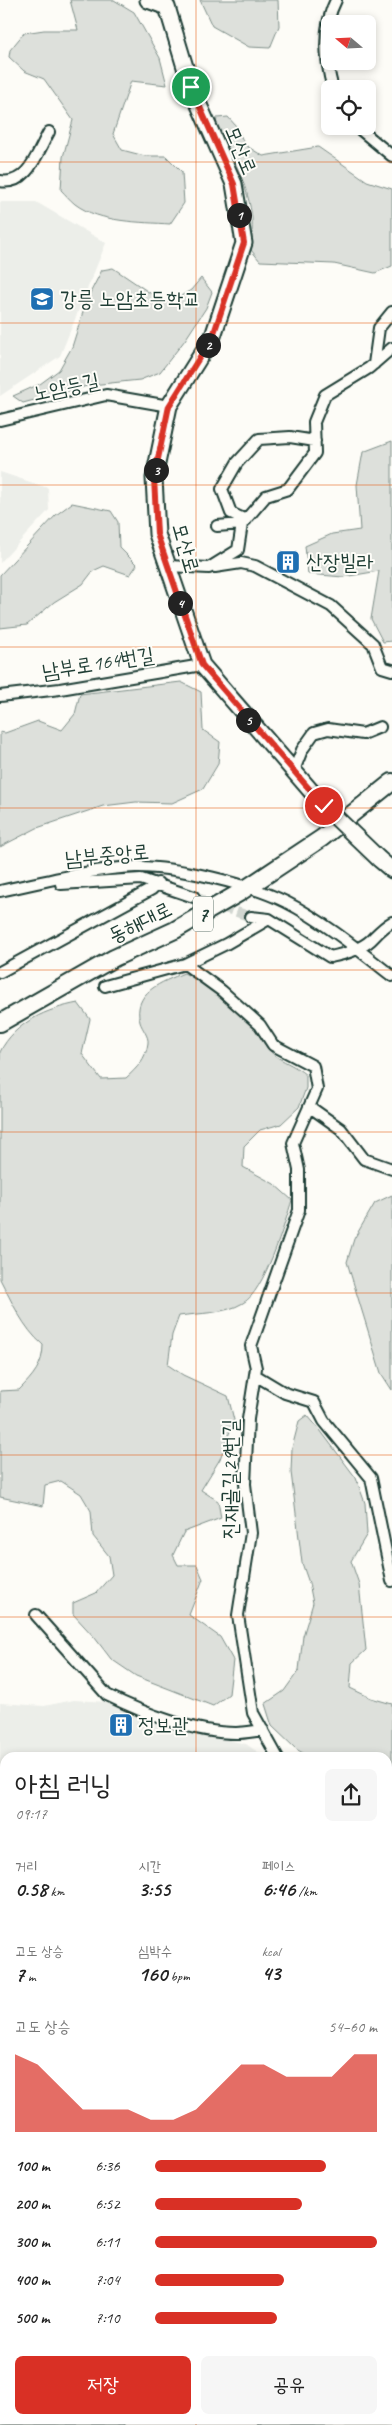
<!DOCTYPE html>
<html lang="ko">
<meta charset="utf-8">
<style>
:root{--surface:#fff;--page:#f6f6f6;--text:#222;--muted:#767676;--accent:#d93025}
body{margin:0;font-family:Caveat,"Poor Story",sans-serif;background:var(--page);color:var(--text);height:100vh;display:flex;flex-direction:column;font-size:19px;white-space:nowrap}
*{box-sizing:border-box;margin:0}
p{font-size:16px;color:var(--muted)}
.icon{flex:none;width:28px;height:28px;fill:none;stroke:currentColor;stroke-width:2;stroke-linecap:round;stroke-linejoin:round}
.map{position:relative;flex:1;overflow:hidden}
.sheet{position:absolute;left:0px;top:1752px;width:392px;height:672px;display:flex;flex-direction:column;background:var(--surface);border-radius:15px 15px 0 0;box-shadow:0 2px 8px #0003}
.sheet>*{flex:none}
.needle{width:32px;rotate:289deg}
.controls{position:absolute;left:321px;top:15px;display:grid;gap:10px}
.controls a{display:grid;place-items:center;width:55px;height:55px;border-radius:8px;background:var(--surface);box-shadow:0 2px 8px #0003;font-size:25px}
.pin{position:absolute;display:grid;place-items:center;width:42px;height:42px;color:#fff;margin:-21px;border:2px solid #fff;border-radius:50%;box-shadow:0 1px 5px #0007}
.km{position:absolute;width:25px;height:25px;margin:-12px;border-radius:50%;background:#222;color:#fff;font-size:14px;line-height:25px;text-align:center}
.round{display:grid;place-items:center;flex:none;width:52px;height:52px;border-radius:8px;background:var(--page)}
.headline{display:flex;align-items:center;justify-content:space-between;height:85px;padding:0 15px}
h1{font-size:28px;font-weight:600;line-height:38px}
.stats{display:grid;grid-template-columns:repeat(3,1fr);gap:8px;height:85px;padding:5px 15px}
.stats div{display:grid;align-content:center}
.stats b{font-size:21px;font-weight:600}
.stats small{font-size:14px;font-weight:400}
.stats p{font-size:14px}
.chart{height:140px;padding:10px 15px}
.chart p{display:flex;justify-content:space-between}
.chart svg{width:100%;height:90px;margin-top:5px;fill:var(--accent);opacity:.7}
.action{display:flex;gap:10px;margin-top:auto;padding:10px 15px}
.action a{flex:1;height:58px;border-radius:8px;background:var(--accent);color:#fff;font-size:20px;font-weight:600;line-height:58px;text-align:center}
.action a+a{background:var(--page);color:var(--text)}
ul{padding:0 15px;list-style:none;font-size:16px}
li{display:grid;grid-template-columns:80px 60px 1fr;align-items:center;height:38px}
li i{height:12px;border-radius:6px;background:var(--accent)}
.map>svg:first-child{display:block}
.built{fill:#eceee9}
.green{fill:#dde0db;stroke:#7e8e88}
.lines{fill:none;stroke-linecap:round;stroke-linejoin:round}
.street-tunnel{stroke:#d1d6d0;stroke-width:10;stroke-dasharray:10 5;stroke-linecap:butt}
.street-casing{stroke:#1f3d34;stroke-width:14}
.secondary-casing{stroke:#1f3d34;stroke-width:19}
.primary-casing{stroke:#1f3d34;stroke-width:20}
.street{stroke:#fdfcf7;stroke-width:10}
.secondary{stroke:#fdfcf7;stroke-width:15}
.primary{stroke:#fdfcf7;stroke-width:16}
.secondary-bridge-casing{stroke:#1f3d34;stroke-width:19;stroke-linecap:butt}
.secondary-bridge{stroke:#fdfcf7;stroke-width:15}
.route-casing{stroke:#fff;stroke-width:10}
.route{stroke:#d93025;stroke-width:6}
.grid{fill:none;stroke:#e8590c;stroke-width:1;stroke-opacity:0.55}
.labels{text-anchor:middle;dominant-baseline:central;stroke-width:4;stroke-linejoin:round;paint-order:stroke}
.shield{fill:#fdfcf7;stroke:#62766e;stroke-width:1}
.shield-label{font-size:20px;font-weight:bold;fill:#1f3d34}
.street-label{font-size:21px;fill:#1f3d34;stroke:#fdfcf7}
.poi-label{font-size:21px;fill:#1f3d34;stroke:#fdfcf7;text-anchor:start}
</style>
<div class="map">
<svg width="392" height="2425" viewBox="0 0 392 2425">
<rect width="100%" height="100%" fill="#fdfcf7"/>
<filter id="ink" filterUnits="userSpaceOnUse"><feTurbulence type="fractalNoise" baseFrequency=".02" numOctaves="2"/><feDisplacementMap in="SourceGraphic" scale="10" xChannelSelector="R" yChannelSelector="G"/><feConvolveMatrix kernelMatrix="1 2 1 2 8 2 1 2 1" color-interpolation-filters="sRGB"/></filter>
<g filter="url(#ink)">
<!-- built -->
<path class="built" d="M0,202H36L106,243L60,356L0,396Z
M0,472L48,488L49,510L0,563Z
M74,1700L107,1702L186,1731L246,1744L265,1757L5,1758V1952L0,1951V1703L44,1706Z"/>
<!-- green -->
<path class="green" d="M70,0H114L134,12L160,58L167,85L131,81L113,134L122,150L145,156H166L182,172L184,203L170,224C141,222 100,223 75,204C70,200 65,194 61,190L63,157L73,120L44,79L24,71L9,57L10,50L24,33L44,30H78Z
M200,0H278L279,26L270,48L249,47L212,26Z
M228,117L236,126L245,145L263,156L318,147L367,181L392,189V266L375,273L334,264L260,261L251,250C251,240 253,229 252,219C249,188 233,155 215,130L217,118Z
M113,268L156,297L169,303L191,290L201,278L212,292L206,308L185,340L160,372L140,380L91,385L23,403L13,396L40,384L59,370L72,347L87,299L102,270Z
M392,441V641L383,642L371,619L379,571L343,577L308,574L305,546L332,534L360,530L357,485L363,452Z
M72,503L111,511L118,522L119,547L137,565L130,575L104,566L93,571L83,584L54,602L27,625L0,628V575L56,515Z
M181,682L201,692L203,730L220,742L218,764L203,789L172,803L136,802L103,806L37,828L0,847V732L5,733L38,721L62,730L75,714L80,694Z
M184,973C203,982 235,1004 249,1020C259,1031 263,1048 277,1057C288,1064 294,1065 306,1075V1088L299,1107L281,1124L260,1130L244,1146L243,1167L274,1184L292,1200C285,1223 264,1292 243,1303C225,1314 199,1313 179,1316L172,1335L168,1365L183,1375L228,1396L234,1420L220,1459L201,1490L218,1501L221,1518L184,1532L173,1555L178,1565H197L203,1579L189,1615L220,1637L233,1660L229,1694L213,1706L136,1676L111,1659L95,1638L73,1614V1603L96,1593L112,1575L109,1556L93,1536L91,1511L81,1494L61,1481L45,1485L43,1506L0,1497V1391L19,1390C33,1376 43,1365 43,1345C23,1328 12,1302 0,1279V1052C15,1022 47,1009 78,1003L90,1019L82,1054L101,1079L126,1078C137,1068 146,1059 148,1043C149,1036 142,1029 140,1022C132,992 162,982 184,973Z
M392,1195V1390L381,1373L347,1262L354,1239L375,1203Z
M307,1415L320,1430L356,1478L365,1503L367,1534L351,1561L359,1584L366,1650L352,1663L350,1688L371,1698L392,1704V1825L388,1821V1758L310,1757L296,1749L272,1726L265,1704L284,1691L299,1670L303,1636L313,1603L309,1583L302,1563L291,1472L292,1448L299,1421Z
M392,2012V2129H391L388,2124V2013Z
M388,2184L392,2186V2425H257L263,2420H388Z
M0,2304H5V2420H123L124,2425H0Z"/>
<g class="lines">
<!-- street-tunnel -->
<path class="street-tunnel" d="M194,897L251,917"/>
<defs>
<path id="street" d="M333,89C325,60 322,27 336,0
M356,126L392,156
M0,181C28,186 37,153 49,132
M374,364L379,328L392,312
M0,420L106,395L169,406
M246,520L231,513L222,489L237,463L259,439L290,437L315,441
M217,526L242,524
M168,566L209,568L238,550L242,524L266,496L288,489L315,453L314,422L325,395L369,368L392,348
M215,567L241,563L255,566L331,606L373,644L382,667L392,670
M0,696L60,689L202,665
M293,773L302,750L314,733L328,729L363,734L380,727
M61,884L141,879L194,897
M0,891C44,882 89,869 135,867C175,866 249,884 286,902C322,920 360,951 392,976
M251,917L269,919L330,957C345,954 360,950 371,940C378,933 383,927 392,922
M185,964L222,991L260,1025L273,1045L313,1066L317,1089L293,1143L299,1170V1210L251,1346L256,1368L248,1419L245,1484L251,1533L238,1615L253,1713L278,1758
M0,972L152,889L158,883
M105,986L185,964L226,944L269,919
M310,1107L341,1129L364,1159L392,1169
M255,1375L285,1393L314,1402L324,1421L371,1478L392,1581
M36,1615L107,1695C143,1713 195,1733 236,1733C245,1733 254,1731 263,1730
M0,1936H5
M0,1954H5
M388,2001L392,1999"/>
<path id="secondary" d="M148,0L167,7L191,87L234,184L244,243L213,336L169,406L154,478L157,534L202,665L324,806
M379,859L392,870"/>
<path id="primary" d="M0,1023L114,958L175,930L239,893L322,838L392,782"/>
</defs>
<!-- street casing -->
<use href="#street" class="street-casing"/>
<!-- secondary casing -->
<use href="#secondary" class="secondary-casing"/>
<!-- primary casing -->
<use href="#primary" class="primary-casing"/>
<!-- street -->
<use href="#street" class="street"/>
<!-- secondary -->
<use href="#secondary" class="secondary"/>
<!-- primary -->
<use href="#primary" class="primary"/>
<defs>
<path id="secondary-bridge" d="M324,806L379,859"/>
</defs>
<!-- secondary-bridge casing -->
<use href="#secondary-bridge" class="secondary-bridge-casing"/>
<!-- secondary-bridge -->
<use href="#secondary-bridge" class="secondary-bridge"/>
</g>
</g>
<g class="lines" filter="url(#ink)">
<defs>
<path id="route" d="M191,87L234,184L244,243L213,336L169,406L154,478L157,534L202,665L324,806"/>
</defs>
<!-- route casing -->
<use href="#route" class="route-casing"/>
<!-- route -->
<use href="#route" class="route"/>
</g>
<!-- grid -->
<path class="grid" d="M196,0V1758M0,162H392M0,323H392M0,485H392M0,647H392M0,808H392M0,970H392M0,1132H392M0,1293H392M0,1455H392M0,1617H392M0,1778H5M388,1778H392M0,1940H5M388,1940H392M0,2102H5M388,2102H392M0,2263H5M388,2263H392M196,2420V2425"/>
<!-- icons -->
<defs>
<symbol id="school-square" viewBox="-11 -11 22 22"><rect x="-9" y="-9" width="18" height="18" rx="4" fill="#1f6fb2" stroke="#fdfcf7"/><path d="M0-5L7-2L0 1L-7-2ZM-4 1L0 2.5L4 1V4Q0 6-4 4Z" fill="#fff"/></symbol>
<symbol id="building-square" viewBox="-11 -11 22 22"><rect x="-9" y="-9" width="18" height="18" rx="4" fill="#1f6fb2" stroke="#fdfcf7"/><path d="M-4-6H4V6H1V3H-1V6H-4ZM-2.5-4.3h1.7v1.8h-1.7ZM.8-4.3h1.7v1.8H.8ZM-2.5-1h1.7V.8h-1.7ZM.8-1h1.7V.8H.8Z" fill="#fff"/></symbol>
</defs>
<g fill-rule="evenodd">
<use href="#school-square" x="28" y="285" width="28" height="28"/>
<use href="#building-square" x="274" y="548" width="28" height="28"/>
<use href="#building-square" x="107" y="1711" width="28" height="28"/>
</g>
<g class="labels">
<!-- shield labels -->
<rect class="shield" x="193" y="896.5" width="20" height="35" rx="4"/>
<g class="shield-label">
<text x="203" y="914">7</text>
</g>
<!-- street labels -->
<g class="street-label">
<text transform="translate(241 150) rotate(67)">모산로</text>
<text transform="translate(66 387) rotate(-12)">노암등길</text>
<text transform="translate(186 548) rotate(74)">모산로</text>
<text transform="translate(98 663) rotate(-9)">남부로164번길</text>
<text transform="translate(107 855) rotate(-5)">남부중앙로</text>
<text transform="translate(140 922) rotate(-26)">동해대로</text>
<text transform="translate(230 1479) rotate(-90)">진재골길29번길</text>
</g>
<!-- poi labels -->
<g class="poi-label">
<text x="60" y="299">강릉 노암초등학교</text>
<text x="306" y="562">산장빌라</text>
<text x="138" y="1725">정보관</text>
</g>
</g>
</svg>
<div class="controls">
<a><svg class="needle" viewBox="-14 -14 28 28"><path d="M0-13l5 13h-10z" fill="#e53935"/><path d="M0 13l5-13h-10z" fill="#767676"/></svg></a>
<a><svg class="icon" aria-label="locate" viewBox="0 0 24 24"><circle cx="12" cy="12" r="6"/><path d="M12 2v4M12 18v4M2 12h4M18 12h4"/></svg></a>
</div>
<div class="pin" style="left:191px;top:87px;background:#1e9e55"><svg class="icon" aria-label="arrive" viewBox="0 0 24 24"><path d="M6 21V4h12l-3 4 3 4H6"/></svg></div>
<div class="pin" style="left:324px;top:806px;background:#d93025"><svg class="icon" aria-label="check" viewBox="0 0 24 24"><path d="M5 12l5 5 9-10"/></svg></div>
<b class="km" style="left:239px;top:215px">1</b>
<b class="km" style="left:208px;top:345px">2</b>
<b class="km" style="left:156px;top:470px">3</b>
<b class="km" style="left:180px;top:603px">4</b>
<b class="km" style="left:248px;top:720px">5</b>
<section class="sheet">
<div class="headline"><div><h1>아침 러닝</h1><p>09:17</p></div><a class="round"><svg class="icon" aria-label="share" viewBox="0 0 24 24"><path d="M12 15V3M7 8l5-5 5 5M5 13v7h14v-7"/></svg></a></div>
<div class="stats">
<div><p>거리</p><b>0.58<small> km</small></b></div>
<div><p>시간</p><b>3:55</b></div>
<div><p>페이스</p><b>6:46<small> /km</small></b></div>
</div>
<div class="stats">
<div><p>고도 상승</p><b>7<small> m</small></b></div>
<div><p>심박수</p><b>160<small> bpm</small></b></div>
<div><p>kcal</p><b>43</b></div>
</div>
<div class="chart"><p><span>고도 상승</span>54–60 m</p>
<svg viewBox="0 0 160 44" preserveAspectRatio="none"><path d="M0 44V6L10 11L20 22L30 33L40 33L50 33L60 38L70 38L80 33L90 22L100 11L110 11L120 17L130 17L140 17L150 6L160 6V44z"/></svg>
</div>
<ul>
<li><b>100 m</b>6:36<i style="width:77%"></i></li>
<li><b>200 m</b>6:52<i style="width:66%"></i></li>
<li><b>300 m</b>6:11<i style="width:100%"></i></li>
<li><b>400 m</b>7:04<i style="width:58%"></i></li>
<li><b>500 m</b>7:10<i style="width:55%"></i></li>
</ul>
<div class="action"><a>저장</a><a>공유</a></div>
</section>
</div>
